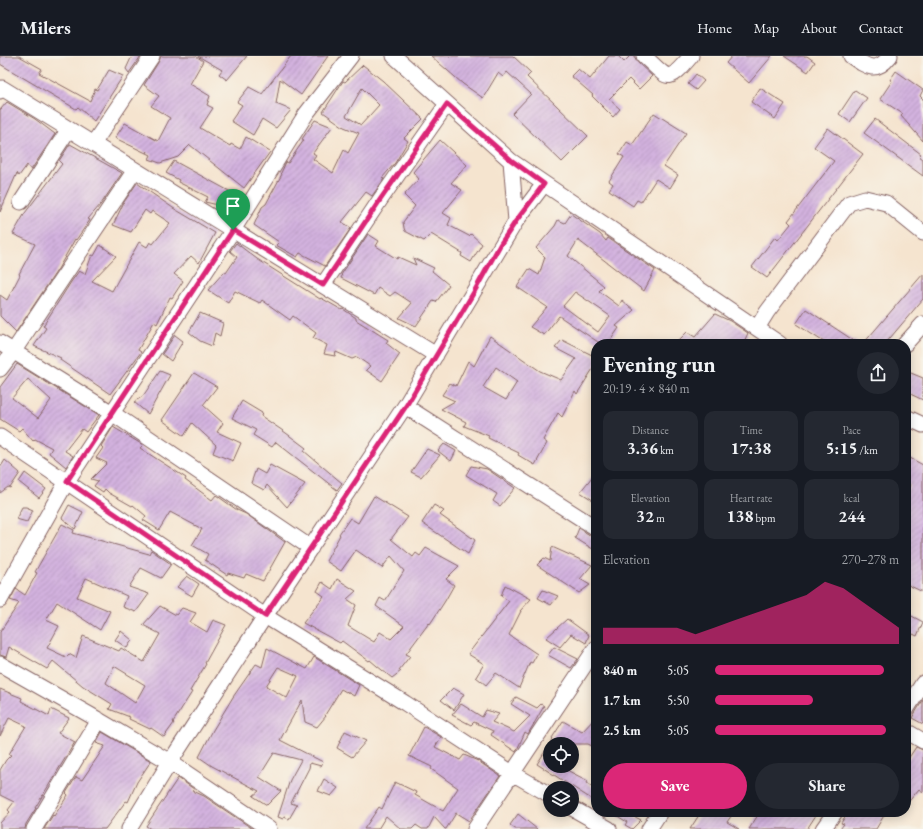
<!DOCTYPE html>
<meta charset="utf-8">
<style>
:root{--surface:#171b24;--page:#242831;--text:#f1f3f6;--muted:#9ea1a6;--line:#363941;--accent:#db2777}
body{margin:0;font-family:"EB Garamond",serif;background:var(--page);color:var(--text);height:100vh;display:flex;flex-direction:column;font-size:15px;white-space:nowrap}
*{box-sizing:border-box;margin:0}
p{font-size:13px;color:var(--muted)}
.icon{flex:none;width:22px;height:22px;fill:none;stroke:currentColor;stroke-width:2;stroke-linecap:round;stroke-linejoin:round}
.map{position:relative;flex:1;overflow:hidden}
.details{position:absolute;left:591px;top:283px;width:320px;height:478px;display:flex;flex-direction:column;background:var(--surface);border-radius:16px;box-shadow:0 2px 10px #0003}
.details>*{flex:none}
.tools{position:absolute;left:543px;top:681px;display:grid;gap:8px}
.tools a{display:grid;place-items:center;width:36px;height:36px;border-radius:50%;background:var(--surface);box-shadow:0 2px 10px #0003;font-size:20px}
.pin{position:absolute;display:grid;place-items:center;width:34px;height:34px;color:#fff;margin:-41px -17px;border-radius:50% 50% 50% 0;rotate:-45deg;box-shadow:0 0 4px #0007}
.pin .icon{rotate:45deg}
.round{display:grid;place-items:center;flex:none;width:42px;height:42px;border-radius:21px;background:var(--page)}
.summary{display:flex;align-items:center;justify-content:space-between;height:68px;padding:0 12px}
h1{font-size:22px;font-weight:700;line-height:30px}
.metrics{display:grid;grid-template-columns:repeat(3,1fr);gap:6px;height:68px;padding:4px 12px}
.metrics div{display:grid;align-content:center;border-radius:10px;background:var(--page);text-align:center}
.metrics b{font-size:17px;font-weight:700}
.metrics small{font-size:11px;font-weight:400}
.metrics p{font-size:11px}
.chart{height:112px;padding:8px 12px}
.chart p{display:flex;justify-content:space-between}
.chart svg{width:100%;height:72px;margin-top:4px;fill:var(--accent);opacity:.7}
.primary-button{display:flex;gap:8px;margin-top:auto;padding:8px 12px}
.primary-button a{flex:1;height:46px;border-radius:24px;background:var(--accent);color:#fff;font-size:16px;font-weight:700;line-height:46px;text-align:center}
.primary-button a+a{background:var(--page);color:var(--text)}
ul{padding:0 12px;list-style:none;font-size:13px}
li{display:grid;grid-template-columns:64px 48px 1fr;align-items:center;height:30px}
li i{height:10px;border-radius:5px;background:var(--accent)}
header{display:flex;align-items:center;gap:24px;box-sizing:border-box;height:56px;padding:0 20px;background:var(--surface);border-bottom:1px solid var(--line)}
header strong{font-size:19px}
nav{display:flex;gap:22px;margin-inline-start:auto;font-size:14px}
.map>svg:first-child{display:block}
.building{fill:url(#building-hatch);fill-rule:evenodd}
.lines{fill:none;stroke-linecap:round;stroke-linejoin:round}
.minor-casing{stroke:#866464;stroke-width:17}
.minor{stroke:#fff;stroke-width:15}
.route-casing{stroke:#fff;stroke-width:8}
.route{stroke:#db2777;stroke-width:5}
</style>
<header>
<strong>Milers</strong>
<nav><a>Home</a><a>Map</a><a>About</a><a>Contact</a></nav>
</header>
<div class="map">
<svg width="923" height="773" viewBox="0 0 923 773">
<defs>
<pattern id="building-hatch" width="6" height="6" patternUnits="userSpaceOnUse"><rect width="6" height="6" fill="#d3b2df"/><path d="M-1 1l2-2M0 6l6-6M5 7l2-2" fill="none" stroke="#ad90b5"/></pattern>
</defs>
<rect width="100%" height="100%" fill="#f7f3e8"/>
<filter id="ink" filterUnits="userSpaceOnUse"><feTurbulence type="fractalNoise" baseFrequency=".025" numOctaves="2"/><feDisplacementMap in="SourceGraphic" scale="8" xChannelSelector="R" yChannelSelector="G"/><feConvolveMatrix kernelMatrix="1 2 1 2 8 2 1 2 1" color-interpolation-filters="sRGB"/></filter>
<filter id="wash" filterUnits="userSpaceOnUse"><feTurbulence type="fractalNoise" baseFrequency=".012" numOctaves="4" result="noise"/><feDisplacementMap in="SourceGraphic" scale="16" xChannelSelector="R" yChannelSelector="G"/><feGaussianBlur stdDeviation="0.9" result="paint"/><feColorMatrix in="noise" values="0 0 0 0 0 0 0 0 0 0 0 0 0 0 0 0 0 1.4 0 .05"/><feComposite in="paint" operator="in"/></filter>
<g filter="url(#wash)">
<rect width="100%" height="100%" fill="#f5e4cf"/>
<g id="blocks">
<!-- building -->
<path class="building" d="M0,0H19L42,13L39,17L90,45L95,33L97,34L109,14L123,20L94,65L78,51L76,53L0,8Z
M132,0H141L129,17L126,13Z
M161,0H196L203,5L190,28L210,40L207,49L213,52L200,72L230,90L231,88L240,93L246,81L270,96L244,132L190,89L178,101L160,107L149,103L151,99L147,97L148,95L146,97L115,82L125,67L158,85L170,62L151,50L159,40L144,29L159,5Z
M198,0H247L227,24L219,18L222,14Z
M291,0H328L301,39L280,23L276,48L291,54L276,72L262,63L253,79L231,65L242,49L237,46L249,31L262,38Z
M431,0H513L531,17L527,21L588,80L562,106L512,58L531,38L507,16L503,21L498,17L483,42L463,28Z
M609,0H618L624,6L630,0H634L638,7L652,20L639,33L629,23L609,43L620,53L613,61L592,40L593,39L571,20L578,13L590,23Z
M732,0H772L749,27L726,7Z
M784,0H807L815,6L808,16Z
M363,9L383,25L423,63L404,82L408,85L395,107L382,122L384,123L372,140L366,136L342,166L351,172L325,210L300,197L297,201L276,189L279,186L254,169L262,151L266,148L282,118L281,117L286,106L288,107L304,84L302,83L315,64L332,71L313,97L316,99L313,103L333,117L344,94L348,97L359,77L344,71L323,56L343,25L345,26ZM362,32L379,49L361,69L346,60Z
M896,15L923,34L920,40L923,43V85L901,60L903,58L880,43L892,25L890,24Z
M696,18L704,25L696,34L688,28Z
M760,32L785,48L775,63L751,46Z
M855,34L867,42L850,66L839,58Z
M7,46L35,63L55,78L31,114L27,109L19,120L17,117L0,156V54Z
M654,57L686,77L664,110L678,119L670,132L656,123L641,146L637,144L633,150L609,134L613,128L609,125L624,101L619,98L627,86L632,89Z
M875,63L921,98L919,100L923,103V120L864,77Z
M828,72L863,98L767,222L752,211L775,181L778,184L791,168L788,165L834,105L814,91Z
M440,84L467,109L451,127L462,134L443,157L451,162L448,169L469,180L471,178L482,188L471,206L461,200L462,197L431,178L424,185L405,175L404,172L403,166L415,150L404,139L419,123L413,116Z
M70,88L122,117L101,148L88,163L90,164L76,184L75,183L58,213L16,276L0,260V239L7,244L20,219L19,218L35,188L13,178L25,157L62,108L59,105Z
M174,105L242,142L232,159L216,152L218,149L205,146L208,141L178,126L179,124L166,117Z
M137,127L173,152L215,177L199,207L191,200L174,218L183,225L172,242L170,241L157,268L154,266L138,294L141,296L110,338L60,304L61,302L34,290L46,272L43,270L71,226L79,215L85,218L92,199L94,200L100,189L116,200L92,225L112,235L139,186L147,191L150,186L153,188L170,167L152,155L150,158L145,154L131,176L113,169L124,146Z
M571,158L600,178L606,185L608,182L655,214L644,235L578,184L568,200L604,230L599,235L619,250L622,244L634,254L616,270L619,272L608,288H601L559,260L544,279L530,271L547,251L517,231L529,213L539,219L545,201L536,192L555,170L558,164L565,167ZM575,236L610,260L598,276L563,250Z
M368,178L379,185L376,190L397,203L398,201L416,209L413,202L434,212L432,215L449,229L436,246L433,245L416,270L399,262L412,247L395,236L390,240L378,232L374,239L341,222L342,220L341,219Z
M236,187L257,203L320,243L321,242L342,254L343,253L356,262V264L388,284L386,287L400,298L382,325L366,314L370,310L357,301L352,303L336,296L335,300L324,298L327,289L313,282L316,277L293,260L290,264L262,244L260,247L235,235L228,247L208,234L224,216L226,217L237,201L230,195Z
M923,218V243L885,288H863Z
M806,253L859,288H827L796,268Z
M200,257L223,267L220,280L215,277L212,290L200,285L189,276Z
M715,258L730,265L748,277L743,288H675L687,276L695,281Z
M175,279L183,285L171,305L162,298Z
M490,280L540,315L561,324L576,303L555,292L562,284L596,301V308L577,338L575,335L562,361L558,357L543,384L547,387L535,409L518,399L519,397L488,382L489,380L464,370L466,366L441,353L455,345L442,339L450,327L456,330L468,305L474,310ZM496,311L517,326L506,344L483,331Z
M17,308L99,359L86,376L82,373L65,395L73,400L66,411L49,397L52,392L35,383L33,385L22,372L19,375L0,363V331ZM28,323L51,344L38,362L12,342Z
M160,315L170,319L148,358L134,346L143,340Z
M906,315L923,322V344L906,336Z
M194,317L217,331L203,349L223,367L217,376L241,387L233,405L213,397L216,389L192,367L184,380L162,364Z
M242,345L262,357L261,360L286,377L306,392L304,395L342,427L337,434L276,386L272,391L253,379L256,374L232,362Z
M113,371L143,389L140,392L186,422L185,424L212,444L216,439L237,454L246,458L285,486L263,525L246,518L244,522L228,517L227,519L205,504L208,498L192,489L202,473L170,456L159,474L143,464L146,460L133,449L132,450L109,437L105,433L103,436L94,430L98,425L91,423L107,407L96,402L103,392L101,390Z
M444,388L456,395L451,405L438,395Z
M427,393L440,399L421,421L411,416Z
M910,402L923,409V536L906,528V437L910,429L906,427V409Z
M5,404L20,417L10,432L8,431L0,437V412Z
M270,409L305,428L287,451L267,429L264,434L251,427L256,413L265,418Z
M471,410L487,413L515,432L500,450L493,445L497,438L466,419Z
M596,416V446L580,436Z
M25,417L46,433L39,442L19,426Z
M374,440L408,461L391,483L413,501L416,497L420,500L426,492L459,510L446,523L454,529L445,545L430,568L429,567L406,598L410,600L399,614L401,615L392,622L377,610L370,604L369,605L342,585L340,587L303,567L324,540L317,535L322,526L332,533L337,523L356,535L347,543L356,549L348,570L374,586L380,576L391,583L404,570L376,550L380,542L385,545L404,515L391,500L382,512L356,494L341,515L326,505L340,479L339,478L350,462L358,467Z
M69,449L83,456L75,473L62,462Z
M434,449L444,455L440,459L475,484L468,498L422,467Z
M22,451H26L33,454L27,466L16,463Z
M62,468L74,474L73,477L149,498L151,494L171,508L161,522L141,512L129,531L149,538L136,556L123,551L127,540L86,522L77,541L110,555L100,574L57,546L46,564L59,570L47,592L66,601L69,598L76,602L83,580L119,595L121,592L144,606L160,578L143,569L160,550L176,559L182,552L196,557L190,566L207,576L213,564L226,569L205,607L206,608L190,635L192,636L173,666L174,667L164,681L151,672L150,673L129,663L130,661L109,653L112,648L83,630L53,605L47,613L9,591L6,601L0,599V576L19,547L10,544L16,533L25,539L37,517L35,516ZM114,610L145,629L135,647L106,627Z
M579,472L591,480L596,481V495L575,482Z
M552,491L592,509L580,523L590,529L579,537L537,509L544,502L550,505Z
M187,520L199,528L192,540L177,531Z
M505,529L531,543L520,555H521L509,579L537,598L532,607L530,606L519,632L496,617L486,629L476,621L484,608L468,598L509,545L501,540Z
M543,534L558,540L551,549L538,542Z
M906,557L923,566L917,580L913,578L906,588Z
M567,563L589,579L586,587L571,578L560,591L546,582Z
M121,575L132,584L127,592L115,584Z
M554,591L578,603L571,612L548,599Z
M267,592L307,613L314,601L359,629L354,640L347,636V635L346,636L341,633L325,659L326,660L317,671L305,666L302,644L280,684L323,706L321,710L310,707L309,712L291,747L297,749L289,763L284,761L283,763L278,761L290,724L301,704L274,697L259,721L281,735L267,749L253,740L259,735L212,710L199,701L213,674L233,641L256,608L262,611ZM278,611L298,620L287,642L266,630Z
M453,632L464,638L454,654L441,644Z
M0,633L22,642L21,645L49,660L51,653L69,662L58,677L75,686L35,752H36L26,768L25,773H0V767L10,756L8,754L14,746L0,739V714L6,704L11,699L9,698L26,670L9,662L0,680Z
M516,641L537,652L541,648L544,650L528,678L525,676L516,696L491,679L493,675L474,666L471,669L452,659L461,648L482,661L486,654L499,658L492,666L514,676L530,660L511,648Z
M923,644V668L912,662Z
M596,661V692L588,688H550V710H559L588,725L587,727L596,733V746L537,708L553,683L552,682L563,665L582,676Z
M424,671L441,681L435,691L460,704L464,699L478,705L500,720L469,765L456,757L446,773H445L434,761L428,773H422L416,769L412,773H401L386,760L378,773H364L379,751L382,753L395,726L416,736L415,739L443,755L458,732L431,713L432,711L409,700Z
M345,675L366,685L352,701L337,692Z
M102,676L151,705L137,726L128,746L126,745L105,773H44L53,759L54,760L68,739L66,737L76,721L82,724L105,690L96,687Z
M916,691L923,694V736L919,733L906,749V706Z
M178,722L194,733L193,735L204,740L253,773H151L146,770Z
M324,723L338,732L331,740L318,735Z
M611,756H626L641,764L632,773L625,769L627,766Z
M701,756H734L727,766L739,773H690Z
M760,756H818L807,773H749Z
M848,756H886L876,773H840L844,768L841,767Z
M518,758L537,773H515L510,769Z"/>
</g>
</g>
<g filter="url(#ink)">
<use href="#blocks" fill-opacity="0" stroke="#866464" stroke-width="1"/>
<g class="lines">
<defs>
<path id="minor" d="M394,0L511,105L780,288
M644,0C670,24 667,28 691,0
M851,0C867,11 876,18 890,0
M0,35L2,32L436,299
M93,88L152,0
M511,105L516,165
M21,146L69,73
M323,229L380,144L447,48
M757,272L767,256L849,147L865,142L886,147L923,177
M0,287L112,357L311,492
M905,288L923,268
M0,313L13,296L135,114
M405,350L596,472
M906,361L923,369
M0,381L265,560L405,647L512,717L550,739
M0,544L67,425L233,174L306,58L351,0
M0,608L90,659L170,706L269,773
M906,654L923,627
M906,675L923,685
M572,752L609,773
M34,773L99,664
M129,773L170,706L265,560L405,350L516,165L544,128
M475,773L596,592
M649,773L660,756
M823,773L835,756"/>
</defs>
<!-- minor casing -->
<use href="#minor" class="minor-casing"/>
<!-- minor -->
<use href="#minor" class="minor"/>
</g>
</g>
<g class="lines" filter="url(#ink)">
<defs>
<path id="route" d="M447,48L511,104L544,128L516,165L500,189L474,236L406,350L265,560L67,425L233,174L323,229L380,144Z"/>
</defs>
<!-- route casing -->
<use href="#route" class="route-casing"/>
<!-- route -->
<use href="#route" class="route"/>
</g>
</svg>
<div class="tools">
<a><svg class="icon" aria-label="locate" viewBox="0 0 24 24"><circle cx="12" cy="12" r="6"/><path d="M12 2v4M12 18v4M2 12h4M18 12h4"/></svg></a>
<a><svg class="icon" aria-label="layers" viewBox="0 0 24 24"><path d="M12 4l9 5-9 5-9-5zM3 14l9 5 9-5"/></svg></a>
</div>
<div class="pin" style="left:233px;top:174px;background:#1e9e55"><svg class="icon" aria-label="arrive" viewBox="0 0 24 24"><path d="M6 21V4h12l-3 4 3 4H6"/></svg></div>
<section class="details">
<div class="summary"><div><h1>Evening run</h1><p>20:19 · 4 × 840 m</p></div><a class="round"><svg class="icon" aria-label="share" viewBox="0 0 24 24"><path d="M12 15V3M7 8l5-5 5 5M5 13v7h14v-7"/></svg></a></div>
<div class="metrics">
<div><p>Distance</p><b>3.36<small> km</small></b></div>
<div><p>Time</p><b>17:38</b></div>
<div><p>Pace</p><b>5:15<small> /km</small></b></div>
</div>
<div class="metrics">
<div><p>Elevation</p><b>32<small> m</small></b></div>
<div><p>Heart rate</p><b>138<small> bpm</small></b></div>
<div><p>kcal</p><b>244</b></div>
</div>
<div class="chart"><p><span>Elevation</span>270–278 m</p>
<svg viewBox="0 0 160 44" preserveAspectRatio="none"><path d="M0 44V34L10 34L20 34L30 34L40 34L50 38L60 34L70 30L80 26L90 22L100 18L110 14L120 6L130 10L140 18L150 26L160 34V44z"/></svg>
</div>
<ul>
<li><b>840 m</b>5:05<i style="width:92%"></i></li>
<li><b>1.7 km</b>5:50<i style="width:53%"></i></li>
<li><b>2.5 km</b>5:05<i style="width:93%"></i></li>
</ul>
<div class="primary-button"><a>Save</a><a>Share</a></div>
</section>
</div>
